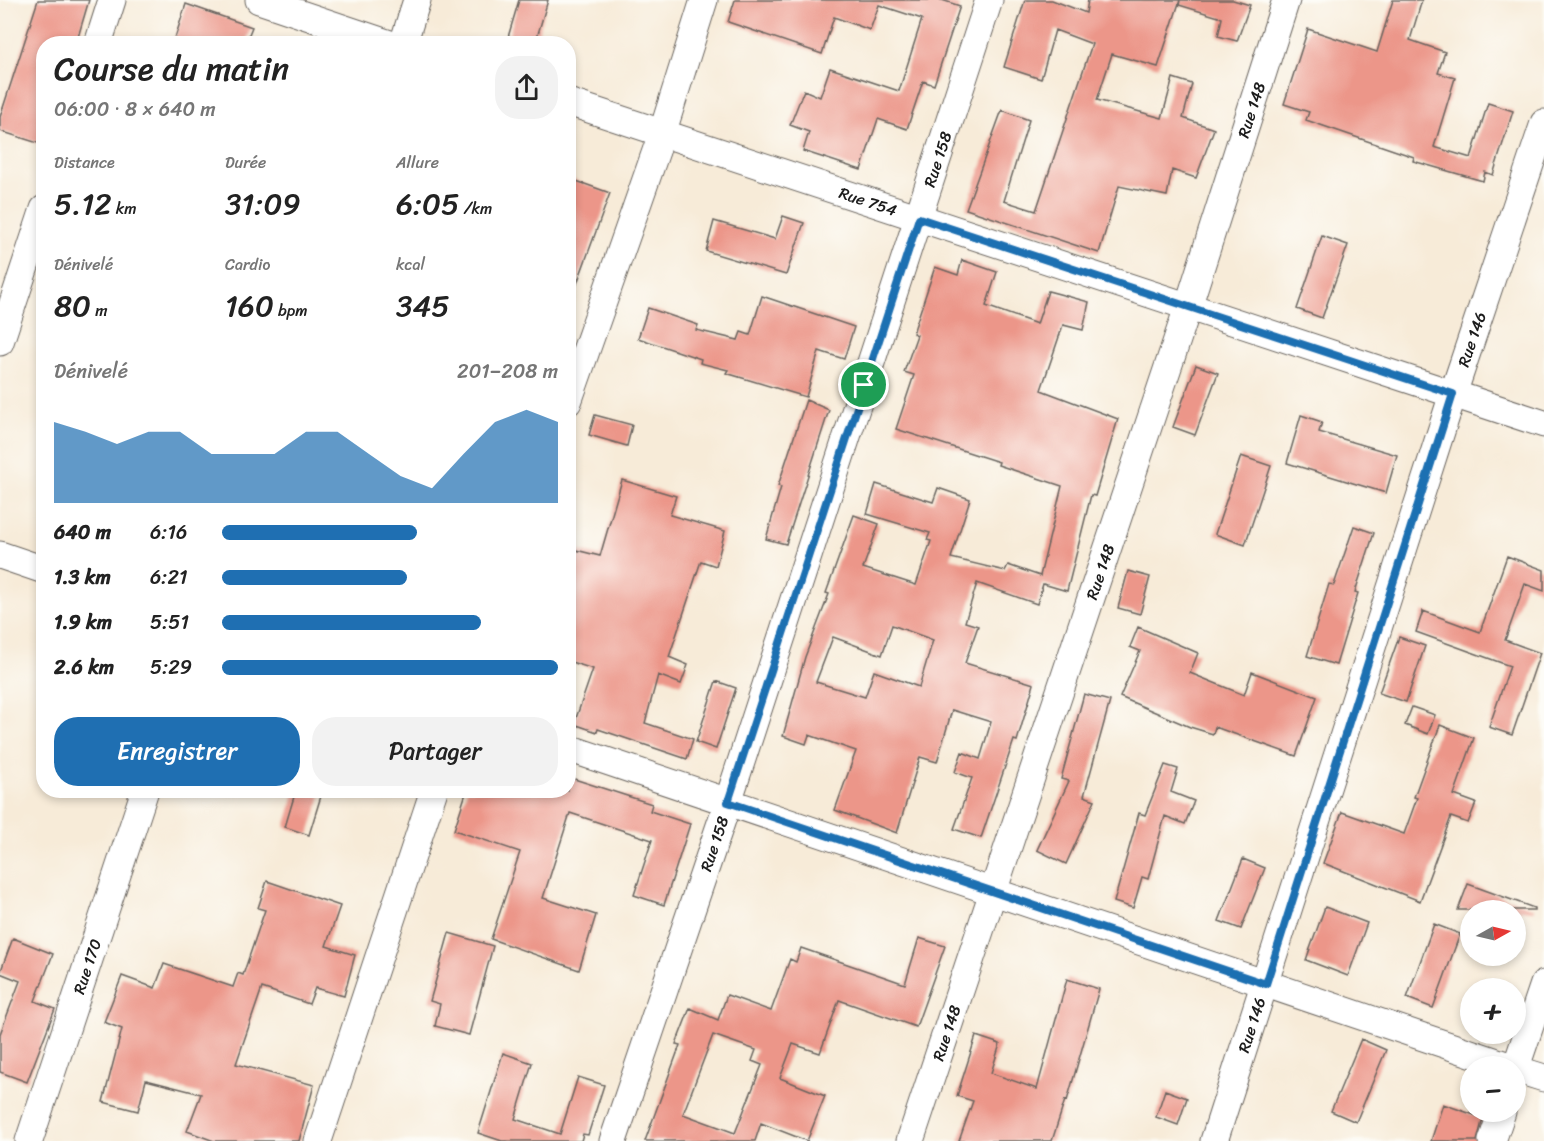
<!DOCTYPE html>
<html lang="fr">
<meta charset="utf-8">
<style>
:root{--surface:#fff;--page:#f2f2f2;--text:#222;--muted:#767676;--accent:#1f6fb2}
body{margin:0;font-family:Sriracha,sans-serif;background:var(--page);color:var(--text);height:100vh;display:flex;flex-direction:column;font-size:22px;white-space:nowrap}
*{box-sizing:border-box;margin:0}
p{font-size:20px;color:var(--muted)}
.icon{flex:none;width:33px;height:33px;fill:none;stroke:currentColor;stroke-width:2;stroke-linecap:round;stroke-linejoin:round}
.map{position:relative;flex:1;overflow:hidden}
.sheet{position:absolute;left:36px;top:36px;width:540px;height:762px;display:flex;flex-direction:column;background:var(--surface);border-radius:24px;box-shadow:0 3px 9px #0003}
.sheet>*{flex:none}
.needle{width:39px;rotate:82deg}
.controls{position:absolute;left:1460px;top:900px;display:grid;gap:12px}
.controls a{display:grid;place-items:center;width:66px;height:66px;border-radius:50%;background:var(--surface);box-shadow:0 3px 9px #0003;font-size:30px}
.pin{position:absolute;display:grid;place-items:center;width:51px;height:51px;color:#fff;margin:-26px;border:3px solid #fff;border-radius:50%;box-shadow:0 2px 6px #0007}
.round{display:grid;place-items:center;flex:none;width:63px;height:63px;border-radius:24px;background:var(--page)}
.overview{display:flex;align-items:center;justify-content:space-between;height:102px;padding:0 18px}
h1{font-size:33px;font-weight:600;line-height:45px}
.stats{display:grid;grid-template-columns:repeat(3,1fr);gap:9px;height:102px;padding:6px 18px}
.stats div{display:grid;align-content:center}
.stats b{font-size:30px;font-weight:600}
.stats small{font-size:16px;font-weight:400}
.stats p{font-size:16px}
.chart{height:168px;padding:12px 18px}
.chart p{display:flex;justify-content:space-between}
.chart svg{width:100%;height:108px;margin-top:6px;fill:var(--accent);opacity:.7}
.button{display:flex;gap:12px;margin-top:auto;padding:12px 18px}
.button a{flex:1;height:69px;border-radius:24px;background:var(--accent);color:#fff;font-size:24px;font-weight:600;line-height:69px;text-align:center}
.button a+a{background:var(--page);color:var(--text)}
ul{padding:0 18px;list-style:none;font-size:20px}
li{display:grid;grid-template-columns:96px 72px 1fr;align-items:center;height:45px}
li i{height:15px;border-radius:8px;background:var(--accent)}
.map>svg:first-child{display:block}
.building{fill:#ec9689;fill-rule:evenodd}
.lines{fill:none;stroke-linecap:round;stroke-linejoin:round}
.minor-casing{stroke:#69645e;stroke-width:29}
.minor{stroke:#fff;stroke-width:27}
.route-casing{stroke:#fff;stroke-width:12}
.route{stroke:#1f6fb2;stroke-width:8}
.labels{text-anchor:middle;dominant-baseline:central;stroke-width:4.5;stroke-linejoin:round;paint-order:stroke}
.street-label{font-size:16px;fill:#1c1c1c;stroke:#fdfcf7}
</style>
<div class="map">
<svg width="1544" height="1141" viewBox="0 0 1544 1141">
<rect width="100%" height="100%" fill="#fdfcf7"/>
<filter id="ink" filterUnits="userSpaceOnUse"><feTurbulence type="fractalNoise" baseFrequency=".0167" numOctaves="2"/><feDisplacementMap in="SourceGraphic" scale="12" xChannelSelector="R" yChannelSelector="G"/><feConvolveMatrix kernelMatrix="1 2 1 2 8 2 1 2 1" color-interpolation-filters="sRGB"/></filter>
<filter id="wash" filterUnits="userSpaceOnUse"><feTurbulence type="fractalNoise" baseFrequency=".008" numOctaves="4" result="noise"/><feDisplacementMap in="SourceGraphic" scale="24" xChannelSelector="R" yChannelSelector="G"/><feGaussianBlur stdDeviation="1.35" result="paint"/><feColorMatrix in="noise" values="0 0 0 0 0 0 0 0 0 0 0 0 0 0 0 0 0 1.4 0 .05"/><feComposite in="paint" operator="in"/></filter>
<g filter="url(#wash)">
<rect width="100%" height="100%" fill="#f7ebd8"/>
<g id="blocks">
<!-- building -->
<path class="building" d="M38,0H89L76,44H44V145L0,131V117Z
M519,0H548L535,44H506Z
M735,0H942L960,6L934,85L923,81L907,129L878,119L861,170L803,151L809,132L790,125L804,90L820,97L830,68L899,91L922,19L879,5L870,30L834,17L822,54L728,22Z
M1025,0H1052L1086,13L1088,0H1180L1158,67L1112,54L1097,100L1162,118L1173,78L1192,84L1183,118L1214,129L1196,178L1172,170L1167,196L1119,186L1099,253L966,209L1002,110L1029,120L1004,201L1036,211L1092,44L1055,30L1041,79L1004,67Z
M1180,0H1233L1250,5L1237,41L1218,36L1222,18L1179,5Z
M1393,0H1422L1410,40L1445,52L1438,73L1455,78L1434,147L1471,158L1488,103L1513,111L1493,175L1485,172L1483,181L1413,161L1414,157L1306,120L1309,112L1284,104L1308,29L1377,52Z
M186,4L252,27L245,44H173Z
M568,178L610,193L571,300H568Z
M783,216L804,223L786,275L706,251L714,221L775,239Z
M1322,236L1348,245L1322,318L1297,309Z
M962,260L997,272L986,306L1037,324L1048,291L1089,302L1083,330L1063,325L1041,390L1118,419L1095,496L1091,495L1067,591L1043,584L1037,604L977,583L965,622L978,626L965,663L1034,684L1017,741L1014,740L981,838L954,829L972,778L955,772L962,752L980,759L991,722L952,710L937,762L920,757L897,833L835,810L856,751L809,735L806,744L783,736L805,657L829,594L826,593L854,515L879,524L863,568L916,585L931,541L927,540L930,533L867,514L876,484L933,502L938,488L970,499L951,558L1005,571L1008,565L1040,576L1062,486L998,465L999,462L896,429L914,375L904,372L917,335L913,333L935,267L958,275ZM892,625L933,640L919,687L874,671L865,697L816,682L833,637L882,655Z
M762,296L854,327L844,359L819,351L806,397L726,373L728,370L700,363L701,359L638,338L648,308L698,325L696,330L738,340L741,332L750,335Z
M1196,365L1218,373L1195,435L1173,427Z
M806,400L829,410L786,544L766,539L781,487L778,486Z
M595,415L632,425L627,446L589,435Z
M1301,415L1322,422L1319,432L1397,455L1386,493L1287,463Z
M1241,456L1271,466L1245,545L1215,534Z
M622,480L676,496L670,515L725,531L716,566L701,561L669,657L688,665L681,684L658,675L645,723L693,739L687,759L598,729L597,732L574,724L593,669L568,661V548L600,556Z
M1354,526L1374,533L1355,592L1358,593L1336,665L1307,656L1329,584L1334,585Z
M1507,556L1544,570V591L1525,584L1505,640L1540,653L1512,735L1489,727L1510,666L1416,632L1423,611L1480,632Z
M1128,571L1150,577L1140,614L1118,608Z
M1138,627L1198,653L1190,673L1244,695L1252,672L1317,697L1296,756L1215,727L1213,734L1190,727L1120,697L1140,651L1130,647Z
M1399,637L1425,646L1406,702L1379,693Z
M716,681L736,688L716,749L696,742Z
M1084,694L1110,701L1084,796L1095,800L1066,864L1037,850L1069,781L1061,779Z
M1412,707L1435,715L1428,734L1405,725Z
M1440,725L1474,738L1454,795L1476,803L1468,823L1451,817L1420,901L1323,863L1342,812L1404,834L1417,798L1414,797Z
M1165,765L1178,769L1171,792L1194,801L1185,824L1165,816L1148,879L1142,877L1133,908L1114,902L1139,813L1145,815Z
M568,777L652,804L650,811L690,824L664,905L634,895L652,840L570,813L543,898L596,915L579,970L491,939L520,852L454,830L467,790H568Z
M296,790L321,796L309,835L285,827Z
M1243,859L1265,868L1241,929L1219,921Z
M267,881L340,906L326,946L355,955L344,996L315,988L309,1004L262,988L236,1064L314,1085L299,1141H214L187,1131L201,1094L146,1080L138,1111L103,1102L122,1029L104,1022L122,976L155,988L164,964L233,987L238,973L243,975L265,910L258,908Z
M1468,884L1534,908V910H1458Z
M1325,907L1367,923L1348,976L1306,960Z
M1434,924L1460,934L1433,1008L1407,998Z
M449,933L493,946L469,1035L435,1026L440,1004L430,1001Z
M13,938L53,954L35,1001L55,1009L27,1082L0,1072V1034L20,981L0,973Z
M919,938L945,946L916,1027L839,1000L820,1053L793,1044L780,1078L825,1096L807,1141L761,1123L755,1141H645L680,1045L676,1044L690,1008L718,1020L727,995L771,1011L790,959L796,962L801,948L905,984ZM713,1035L756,1050L752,1061L762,1065L735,1133L683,1114Z
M1067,979L1099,989L1067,1101L1065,1100L1052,1141H959L973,1101L957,1096L976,1036L1000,1044L991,1073L1037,1089Z
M1361,1039L1386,1050L1356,1122L1331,1111Z
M503,1053L532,1063L515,1119L560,1134L578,1077L604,1085L588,1135L583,1134L581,1141H502L478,1133Z
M1165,1090L1187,1098L1178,1125L1156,1117Z
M1443,1104L1483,1118L1477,1141H1431Z"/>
</g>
</g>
<g filter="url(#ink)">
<use href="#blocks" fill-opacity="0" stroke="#69645e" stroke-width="1.5"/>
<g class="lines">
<defs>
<g id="minor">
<path d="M259,0L390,44"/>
<path d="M98,44L112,0"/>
<path d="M403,44L417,0"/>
<path id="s1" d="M568,102L1544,424"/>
<path d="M0,342L44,209"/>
<path d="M568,402L662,134L704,0"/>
<path d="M0,555L44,570"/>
<path d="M568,748L1509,1066"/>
<path d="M1515,1069L1544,1078"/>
<path d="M1515,1070L1544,984"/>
<path id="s2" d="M29,1141L145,790"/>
<path d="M318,1141L434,790"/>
<path id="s3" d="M613,1141L728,802L989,0"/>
<path id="s4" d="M910,1141L1188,307L1286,0"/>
<path id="s5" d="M1214,1141L1453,394L1544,123"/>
<path d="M1492,1141L1502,1112"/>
</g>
</defs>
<!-- minor casing -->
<use href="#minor" class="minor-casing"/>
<!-- minor -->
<use href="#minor" class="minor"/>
</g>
</g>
<g class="lines" filter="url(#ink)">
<defs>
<path id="route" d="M919,218L1453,394L1266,984L728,802Z"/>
</defs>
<!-- route casing -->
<use href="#route" class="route-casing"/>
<!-- route -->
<use href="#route" class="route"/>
</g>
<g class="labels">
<!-- street labels -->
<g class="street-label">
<text stroke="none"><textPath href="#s4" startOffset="1086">Rue 148</textPath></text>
<text stroke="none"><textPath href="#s3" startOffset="1034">Rue 158</textPath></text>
<text stroke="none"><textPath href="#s1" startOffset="316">Rue 754</textPath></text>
<text stroke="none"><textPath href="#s5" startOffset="842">Rue 146</textPath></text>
<text stroke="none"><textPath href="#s4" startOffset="600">Rue 148</textPath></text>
<text stroke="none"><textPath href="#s3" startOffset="314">Rue 158</textPath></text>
<text stroke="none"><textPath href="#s2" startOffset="184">Rue 170</textPath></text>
<text stroke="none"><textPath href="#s5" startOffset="122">Rue 146</textPath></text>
<text stroke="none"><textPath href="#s4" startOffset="114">Rue 148</textPath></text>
</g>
</g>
</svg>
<div class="controls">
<a><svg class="needle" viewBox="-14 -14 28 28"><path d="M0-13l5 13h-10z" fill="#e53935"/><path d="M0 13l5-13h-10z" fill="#767676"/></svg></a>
<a>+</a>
<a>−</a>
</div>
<div class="pin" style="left:864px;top:385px;background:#1e9e55"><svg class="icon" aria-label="arrive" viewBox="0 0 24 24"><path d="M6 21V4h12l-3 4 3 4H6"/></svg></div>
<section class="sheet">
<div class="overview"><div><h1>Course du matin</h1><p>06:00 · 8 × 640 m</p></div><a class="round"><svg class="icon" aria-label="share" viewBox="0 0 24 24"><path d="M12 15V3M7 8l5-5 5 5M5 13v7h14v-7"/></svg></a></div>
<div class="stats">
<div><p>Distance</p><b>5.12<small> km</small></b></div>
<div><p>Durée</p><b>31:09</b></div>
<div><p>Allure</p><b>6:05<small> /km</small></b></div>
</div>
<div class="stats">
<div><p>Dénivelé</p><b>80<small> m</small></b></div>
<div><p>Cardio</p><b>160<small> bpm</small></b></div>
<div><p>kcal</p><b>345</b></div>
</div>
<div class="chart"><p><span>Dénivelé</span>201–208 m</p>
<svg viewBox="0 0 160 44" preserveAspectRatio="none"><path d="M0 44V11L10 15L20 20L30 15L40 15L50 24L60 24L70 24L80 15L90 15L100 24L110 33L120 38L130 24L140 11L150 6L160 11V44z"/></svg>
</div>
<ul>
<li><b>640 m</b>6:16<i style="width:58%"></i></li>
<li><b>1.3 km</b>6:21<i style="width:55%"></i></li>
<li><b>1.9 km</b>5:51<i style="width:77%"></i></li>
<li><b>2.6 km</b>5:29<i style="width:100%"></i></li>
</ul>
<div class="button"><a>Enregistrer</a><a>Partager</a></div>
</section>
</div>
